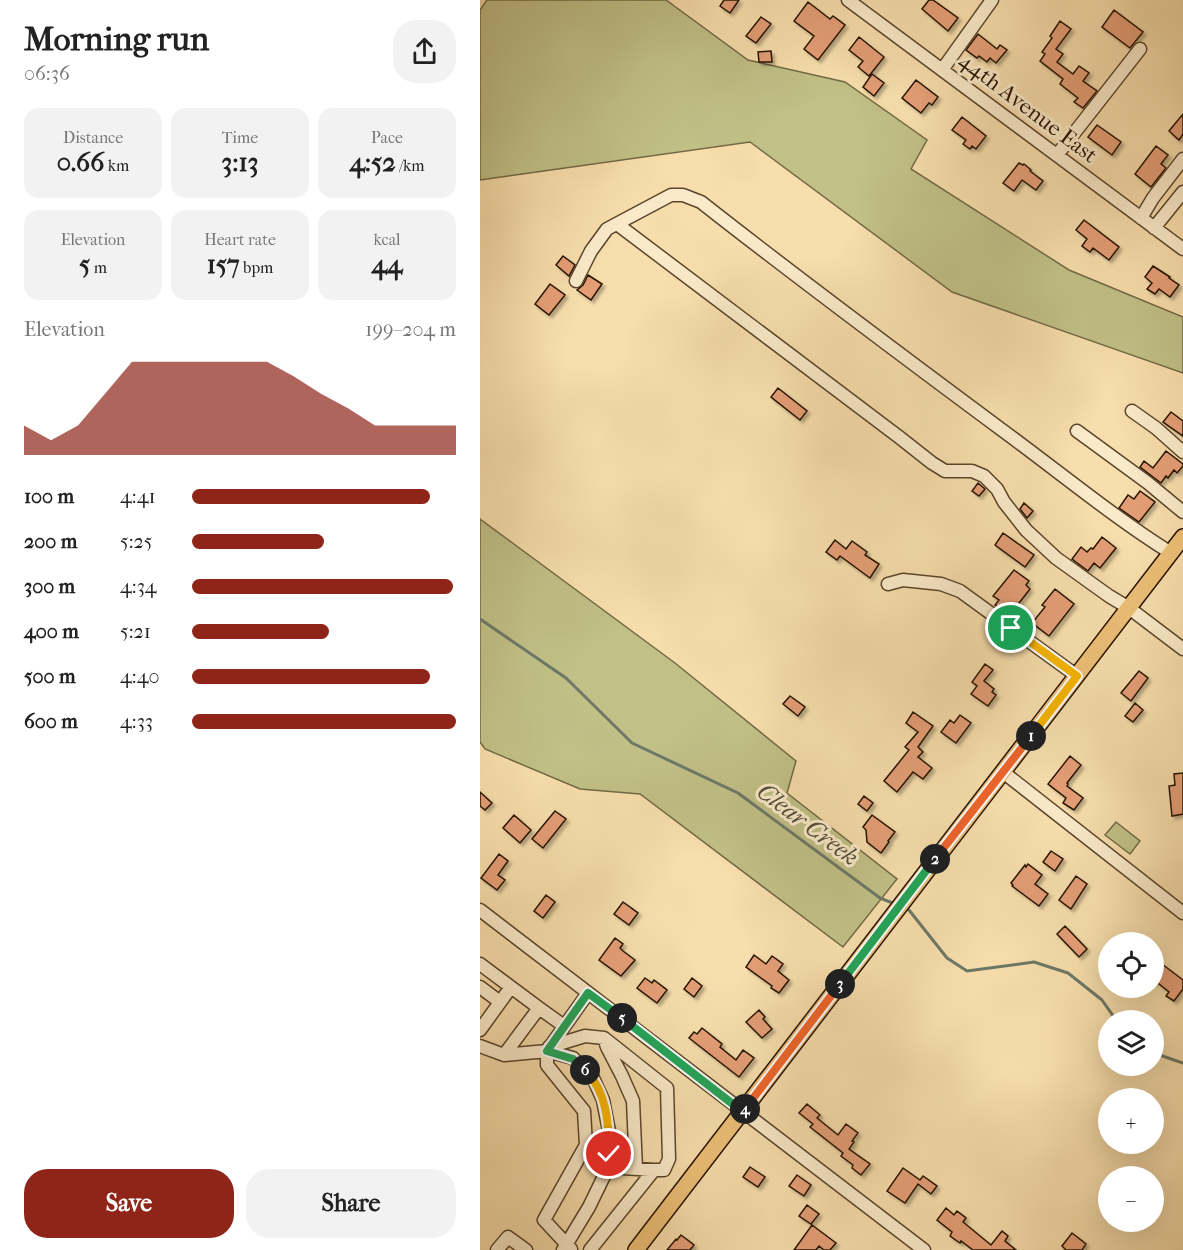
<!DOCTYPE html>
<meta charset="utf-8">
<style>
:root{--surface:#fff;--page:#f2f2f2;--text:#222;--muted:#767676;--accent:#8f2418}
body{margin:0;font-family:"IM FELL French Canon",serif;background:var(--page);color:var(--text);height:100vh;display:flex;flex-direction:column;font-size:22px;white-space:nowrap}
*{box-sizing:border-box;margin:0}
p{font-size:20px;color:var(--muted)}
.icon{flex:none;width:33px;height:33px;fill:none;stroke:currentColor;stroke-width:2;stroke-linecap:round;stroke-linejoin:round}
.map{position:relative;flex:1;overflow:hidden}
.drawer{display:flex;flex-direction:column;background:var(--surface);width:480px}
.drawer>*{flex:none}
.fabs{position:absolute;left:618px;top:932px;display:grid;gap:12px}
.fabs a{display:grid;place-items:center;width:66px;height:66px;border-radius:50%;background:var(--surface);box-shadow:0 6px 24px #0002;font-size:30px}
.pin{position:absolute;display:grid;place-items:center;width:51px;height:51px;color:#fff;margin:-26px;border:3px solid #fff;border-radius:50%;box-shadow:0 2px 6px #0007}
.km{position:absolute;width:30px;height:30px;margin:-15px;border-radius:50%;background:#222;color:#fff;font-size:16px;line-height:30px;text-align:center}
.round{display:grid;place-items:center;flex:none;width:63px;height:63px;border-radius:24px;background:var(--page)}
.summary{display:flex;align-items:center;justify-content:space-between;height:102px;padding:0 24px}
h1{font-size:33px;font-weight:700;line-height:45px}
.figures{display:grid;grid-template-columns:repeat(3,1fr);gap:9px;height:102px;padding:6px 24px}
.figures div{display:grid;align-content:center;border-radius:15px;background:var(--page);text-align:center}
.figures b{font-size:26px;font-weight:700}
.figures small{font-size:16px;font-weight:400}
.figures p{font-size:16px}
.chart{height:168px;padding:12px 24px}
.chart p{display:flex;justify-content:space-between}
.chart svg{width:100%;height:108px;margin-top:6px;fill:var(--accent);opacity:.7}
.primary-button{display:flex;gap:12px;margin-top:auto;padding:12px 24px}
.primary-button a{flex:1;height:69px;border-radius:24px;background:var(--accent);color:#fff;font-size:24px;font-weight:700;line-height:69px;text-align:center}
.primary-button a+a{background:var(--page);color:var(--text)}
ul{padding:0 24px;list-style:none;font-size:20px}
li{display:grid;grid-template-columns:96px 72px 1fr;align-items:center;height:45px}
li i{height:15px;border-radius:8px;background:var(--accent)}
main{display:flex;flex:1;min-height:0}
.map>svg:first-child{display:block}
.green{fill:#c0c087;stroke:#736944;stroke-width:1.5}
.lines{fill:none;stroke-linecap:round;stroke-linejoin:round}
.stream{stroke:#6d7868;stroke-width:3}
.building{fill:#e49e76;stroke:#261200;stroke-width:1.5;filter:url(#shadow)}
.minor-casing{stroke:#5a452b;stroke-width:15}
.major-casing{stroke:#261200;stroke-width:18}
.minor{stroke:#faeac9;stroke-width:12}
.major{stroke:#ecbf76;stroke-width:15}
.split-1-casing{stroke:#fff;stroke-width:12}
.split-2-casing{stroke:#fff;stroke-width:12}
.split-3-casing{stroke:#fff;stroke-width:12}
.split-4-casing{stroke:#fff;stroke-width:12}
.split-5-casing{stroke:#fff;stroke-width:12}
.split-6-casing{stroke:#fff;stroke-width:12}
.split-7-casing{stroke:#fff;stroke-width:12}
.split-1{stroke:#f5b400;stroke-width:8}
.split-2{stroke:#f0652b;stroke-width:8}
.split-3{stroke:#22a559;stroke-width:8}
.split-4{stroke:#f0652b;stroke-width:8}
.split-5{stroke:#22a559;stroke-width:8}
.split-6{stroke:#22a559;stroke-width:8}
.split-7{stroke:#f5b400;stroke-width:8}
.labels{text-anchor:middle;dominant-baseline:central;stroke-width:6;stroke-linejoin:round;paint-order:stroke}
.street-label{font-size:22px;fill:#261200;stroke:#faeac9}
.water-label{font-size:24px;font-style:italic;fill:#504e3d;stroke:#faeac9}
</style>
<main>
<section class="drawer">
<div class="summary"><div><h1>Morning run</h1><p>06:36</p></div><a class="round"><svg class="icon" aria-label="share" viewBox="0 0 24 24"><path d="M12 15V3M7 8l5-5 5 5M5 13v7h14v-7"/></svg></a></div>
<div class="figures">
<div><p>Distance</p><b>0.66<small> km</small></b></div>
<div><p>Time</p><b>3:13</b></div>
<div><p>Pace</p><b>4:52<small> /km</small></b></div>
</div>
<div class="figures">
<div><p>Elevation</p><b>5<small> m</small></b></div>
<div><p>Heart rate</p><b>157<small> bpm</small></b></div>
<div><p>kcal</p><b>44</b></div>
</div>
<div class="chart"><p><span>Elevation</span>199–204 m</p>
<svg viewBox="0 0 160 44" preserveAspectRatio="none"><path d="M0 44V32L10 38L20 32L30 19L40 6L50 6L60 6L70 6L80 6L90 6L100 12L110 19L120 25L130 32L140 32L150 32L160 32V44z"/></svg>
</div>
<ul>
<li><b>100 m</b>4:41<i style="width:90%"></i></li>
<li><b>200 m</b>5:25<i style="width:50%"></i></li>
<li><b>300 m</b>4:34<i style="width:99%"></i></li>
<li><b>400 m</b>5:21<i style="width:52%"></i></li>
<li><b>500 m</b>4:40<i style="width:90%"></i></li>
<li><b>600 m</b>4:33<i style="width:100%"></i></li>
</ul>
<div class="primary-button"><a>Save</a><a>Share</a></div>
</section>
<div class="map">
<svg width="703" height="1250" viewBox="0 0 703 1250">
<defs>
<filter id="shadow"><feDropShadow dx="3" dy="3" stdDeviation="1.5" flood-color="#0004"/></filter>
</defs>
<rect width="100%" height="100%" fill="#f7deac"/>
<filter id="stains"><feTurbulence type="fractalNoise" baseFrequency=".00333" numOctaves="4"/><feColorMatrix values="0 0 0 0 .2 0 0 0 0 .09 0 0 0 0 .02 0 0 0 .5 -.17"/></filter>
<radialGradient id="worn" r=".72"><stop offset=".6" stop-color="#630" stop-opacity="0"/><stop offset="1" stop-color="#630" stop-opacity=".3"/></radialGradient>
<!-- green -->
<path class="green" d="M7,0H186L268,60L365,82L447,140L431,169L589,270L703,317V373L472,292L270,142L0,180V10Z
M0,519L195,663L316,761L307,793L417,879L363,947L160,794L100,789L5,749L0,742Z
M636,822L660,841L650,854L625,835Z"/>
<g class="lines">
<!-- stream -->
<path class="stream" d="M0,619L86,678L152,743L258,793L400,898L415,904
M424,908L429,910L467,958L487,971L554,962L588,973L622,1000L636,1020
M674,1053L703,1063"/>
</g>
<!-- building -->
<path class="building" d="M244,0H259L250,13L240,6Z
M449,0H453L478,18L468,31L442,9Z
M328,2L350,19L353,16L365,25L338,60L324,49L334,36L314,21Z
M634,10L663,32L650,48L622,27Z
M281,17L291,24L276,43L266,36Z
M580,21L591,29L576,49L583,54L577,62L593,74L599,66L609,73L603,81L617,91L603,108L594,102L598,98L580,84L583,79L560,61L565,54L562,52L572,38L570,36Z
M498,34L517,49L520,45L527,50L516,63L510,58L507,62L499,56L497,58L486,50Z
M379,37L404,57L389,76L378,67L383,61L369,50Z
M291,51L292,62H279L278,52Z
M392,74L404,83L394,96L383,87Z
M436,80L458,97L452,105L449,103L441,113L422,98Z
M703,114V134L699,140L689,131Z
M482,117L506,136L496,149L492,146L490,149L483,144L486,140L472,130Z
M617,125L641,142L632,155L608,137Z
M676,146L688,155L681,164L686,168L671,187L655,174Z
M539,163L543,165L544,164L551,170L550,171L563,181L556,190L542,180L534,191L523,183Z
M604,220L639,247L629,260L613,248L610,252L602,246L607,239L596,230Z
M83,256L95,265L89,276L76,265Z
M673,266L690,277L689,278L699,285L690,297L679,289L675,294L667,289L672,283L665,277Z
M108,275L122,284L111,300L97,290L103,285Z
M70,284L85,295L69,315L55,304Z
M298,388L327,411L320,420L291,397Z
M691,412L703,421V436L683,422Z
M686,451L703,464V466L697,473L694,470L688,478L686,476L681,483L660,467L664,461L673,468Z
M498,483L505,489L499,496L492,491Z
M660,491L675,502L659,522L639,508L648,495L654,499Z
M544,503L553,511L547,518L540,509Z
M523,533L554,555L545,567L515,545Z
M622,537L636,548L620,568L614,563L608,571L592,559L601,547L607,552L611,548L613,549Z
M355,540L366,549L372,541L387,552L385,555L399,564L390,578L360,556L357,560L346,552Z
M534,570L549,581L546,585L550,589L532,612L530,610L527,614L515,605L519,600L513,596Z
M575,589L594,604L569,636L552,623L565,607L562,605Z
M505,664L513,670L504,681L514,689L512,692L516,695L508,706L491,694L497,686L492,682Z
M659,671L668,678L651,701L641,693Z
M310,696L325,707L318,716L303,704Z
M655,703L663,710L653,722L645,716Z
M433,712L453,726L438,747L443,752L438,757L452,768L443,779L433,772L417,792L404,781L429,750L425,747L438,732L426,723Z
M480,715L491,723L476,743L461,732L470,720L474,723Z
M590,756L601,765L587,783L588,784L587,786L603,798L594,810L583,803L586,798L568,784Z
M703,773V814L692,816L689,786L695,785L694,774Z
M0,792L12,803L5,810L0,806Z
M384,796L393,803L387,811L378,804Z
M75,811L86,819L63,848L52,839Z
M34,815L51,830L40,843L23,828Z
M392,815L415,832L408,841L409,842L401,853L387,842L386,830L383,827Z
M571,851L583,859L575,871L563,862Z
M19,854L28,861L18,875L25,880L17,890L1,878Z
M548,864L562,875L555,884L568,894L559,906L532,886L533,885L531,883L545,865L546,867Z
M596,876L607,884L591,909L579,900Z
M66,895L75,902L63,918L54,911Z
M143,902L158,913L149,925L134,914Z
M585,926L607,949L599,957L577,934Z
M135,938L143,944L140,948L143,951L155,960L141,976L119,960Z
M274,955L286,964L292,956L303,964L298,971L309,980L299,993L291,988L292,986L266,967Z
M678,961L703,980V989L694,1001L686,996L689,992L674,980V967Z
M165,978L172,983L174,980L187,990L177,1003L157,988Z
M212,978L222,986L214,997L204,989Z
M279,1010L285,1017L283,1019L292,1029L282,1038L266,1022Z
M222,1028L242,1044L240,1047L256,1060L263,1050L274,1058L259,1077L209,1038L214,1032L217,1034Z
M327,1104L340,1115L337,1118L358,1135L366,1124L378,1133L372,1141L374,1142L369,1149L390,1164L381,1175L372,1168L373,1165L361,1156L363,1153L330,1127L333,1124L319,1113Z
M270,1167L285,1177L278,1187L263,1177Z
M423,1168L440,1180L443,1176L457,1186L451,1194L438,1184L425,1203L407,1191Z
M317,1175L331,1185L324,1196L309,1186Z
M327,1205L339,1214L331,1224L319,1216Z
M466,1208L474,1215L477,1211L486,1218L483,1222L511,1245L522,1231L528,1236L525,1241L536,1250H493L481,1241L480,1243L470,1236L472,1232L457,1220Z
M332,1225L356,1243L350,1250H344L339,1246L336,1250H314Z
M592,1233L606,1244L602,1250H586L582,1246Z
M201,1235L214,1245L210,1250H187L196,1239L197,1240Z"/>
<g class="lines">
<defs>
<path id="minor" d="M368,0L703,249
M462,70L512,0
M577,155L660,49
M661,218L673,198L703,159
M137,224L419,437L452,463L465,471H492L504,476L517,489L524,502L546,530L576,558L629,596L649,608L703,649
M674,228L703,192
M96,281L111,251L127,229L191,195H203L221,202C320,280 421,355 522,430C578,471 632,516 691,553
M652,411L676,428L703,452
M597,431L668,483L703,512
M408,584L423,580L461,584L480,591L597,676
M523,772L703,913
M0,910L444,1250
M0,964L59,1008L24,1055
M0,987L20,1002
M59,1008L84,1026
M0,1030L31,987
M124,1038L127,1047L142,1076L153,1101L156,1169
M0,1046L24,1055L67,1051L93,1058L113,1078L123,1100L129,1131V1154L125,1174L109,1207L83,1250
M69,1047L105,1036L124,1038L187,1088L189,1159L184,1170H174L126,1167
M91,1249L64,1220L106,1145L104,1111L67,1065V1051L108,993
M17,1250L28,1237L46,1250
M110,1250L174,1170"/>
<path id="major" d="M156,1250L703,537"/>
</defs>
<!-- minor casing -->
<use href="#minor" class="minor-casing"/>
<!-- major casing -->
<use href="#major" class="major-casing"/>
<!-- minor -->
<use href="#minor" class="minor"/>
<!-- major -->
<use href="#major" class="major"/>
</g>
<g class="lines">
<defs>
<path id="split-1" d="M531,628L597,676L551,736"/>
<path id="split-2" d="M455,859L551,736"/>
<path id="split-3" d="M360,984L455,859"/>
<path id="split-4" d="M265,1109L360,984"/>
<path id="split-5" d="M142,1018L263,1112L265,1109"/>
<path id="split-6" d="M105,1070L93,1059L67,1051L108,993L142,1018"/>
<path id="split-7" d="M105,1070C127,1091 129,1124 129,1154"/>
</defs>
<!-- split-1 casing -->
<use href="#split-1" class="split-1-casing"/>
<!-- split-2 casing -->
<use href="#split-2" class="split-2-casing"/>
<!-- split-3 casing -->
<use href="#split-3" class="split-3-casing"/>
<!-- split-4 casing -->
<use href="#split-4" class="split-4-casing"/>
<!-- split-5 casing -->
<use href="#split-5" class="split-5-casing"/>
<!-- split-6 casing -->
<use href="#split-6" class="split-6-casing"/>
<!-- split-7 casing -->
<use href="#split-7" class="split-7-casing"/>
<!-- split-1 -->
<use href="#split-1" class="split-1"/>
<!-- split-2 -->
<use href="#split-2" class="split-2"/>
<!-- split-3 -->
<use href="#split-3" class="split-3"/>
<!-- split-4 -->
<use href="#split-4" class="split-4"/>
<!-- split-5 -->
<use href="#split-5" class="split-5"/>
<!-- split-6 -->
<use href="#split-6" class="split-6"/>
<!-- split-7 -->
<use href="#split-7" class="split-7"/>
</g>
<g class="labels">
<!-- street labels -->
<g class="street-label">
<text transform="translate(548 108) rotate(37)">44th Avenue East</text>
</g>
<!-- water labels -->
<g class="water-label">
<text transform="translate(328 824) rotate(37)">Clear Creek</text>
</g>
</g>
<rect width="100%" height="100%" filter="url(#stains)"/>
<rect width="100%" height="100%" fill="url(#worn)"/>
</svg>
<div class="fabs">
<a><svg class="icon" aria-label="locate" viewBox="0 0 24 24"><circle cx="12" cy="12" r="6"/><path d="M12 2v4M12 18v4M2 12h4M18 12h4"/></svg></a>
<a><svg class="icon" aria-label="layers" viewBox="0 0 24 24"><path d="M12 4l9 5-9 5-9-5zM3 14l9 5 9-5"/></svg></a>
<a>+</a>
<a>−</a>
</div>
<div class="pin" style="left:531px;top:628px;background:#1e9e55"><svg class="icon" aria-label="arrive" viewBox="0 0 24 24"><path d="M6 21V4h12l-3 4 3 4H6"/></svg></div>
<div class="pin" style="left:129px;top:1154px;background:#d93025"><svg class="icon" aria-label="check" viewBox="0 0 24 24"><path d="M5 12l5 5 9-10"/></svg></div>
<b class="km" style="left:551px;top:736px">1</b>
<b class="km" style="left:455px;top:859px">2</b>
<b class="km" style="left:360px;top:984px">3</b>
<b class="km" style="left:265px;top:1109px">4</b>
<b class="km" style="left:142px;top:1018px">5</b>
<b class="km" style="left:105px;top:1070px">6</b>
</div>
</main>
